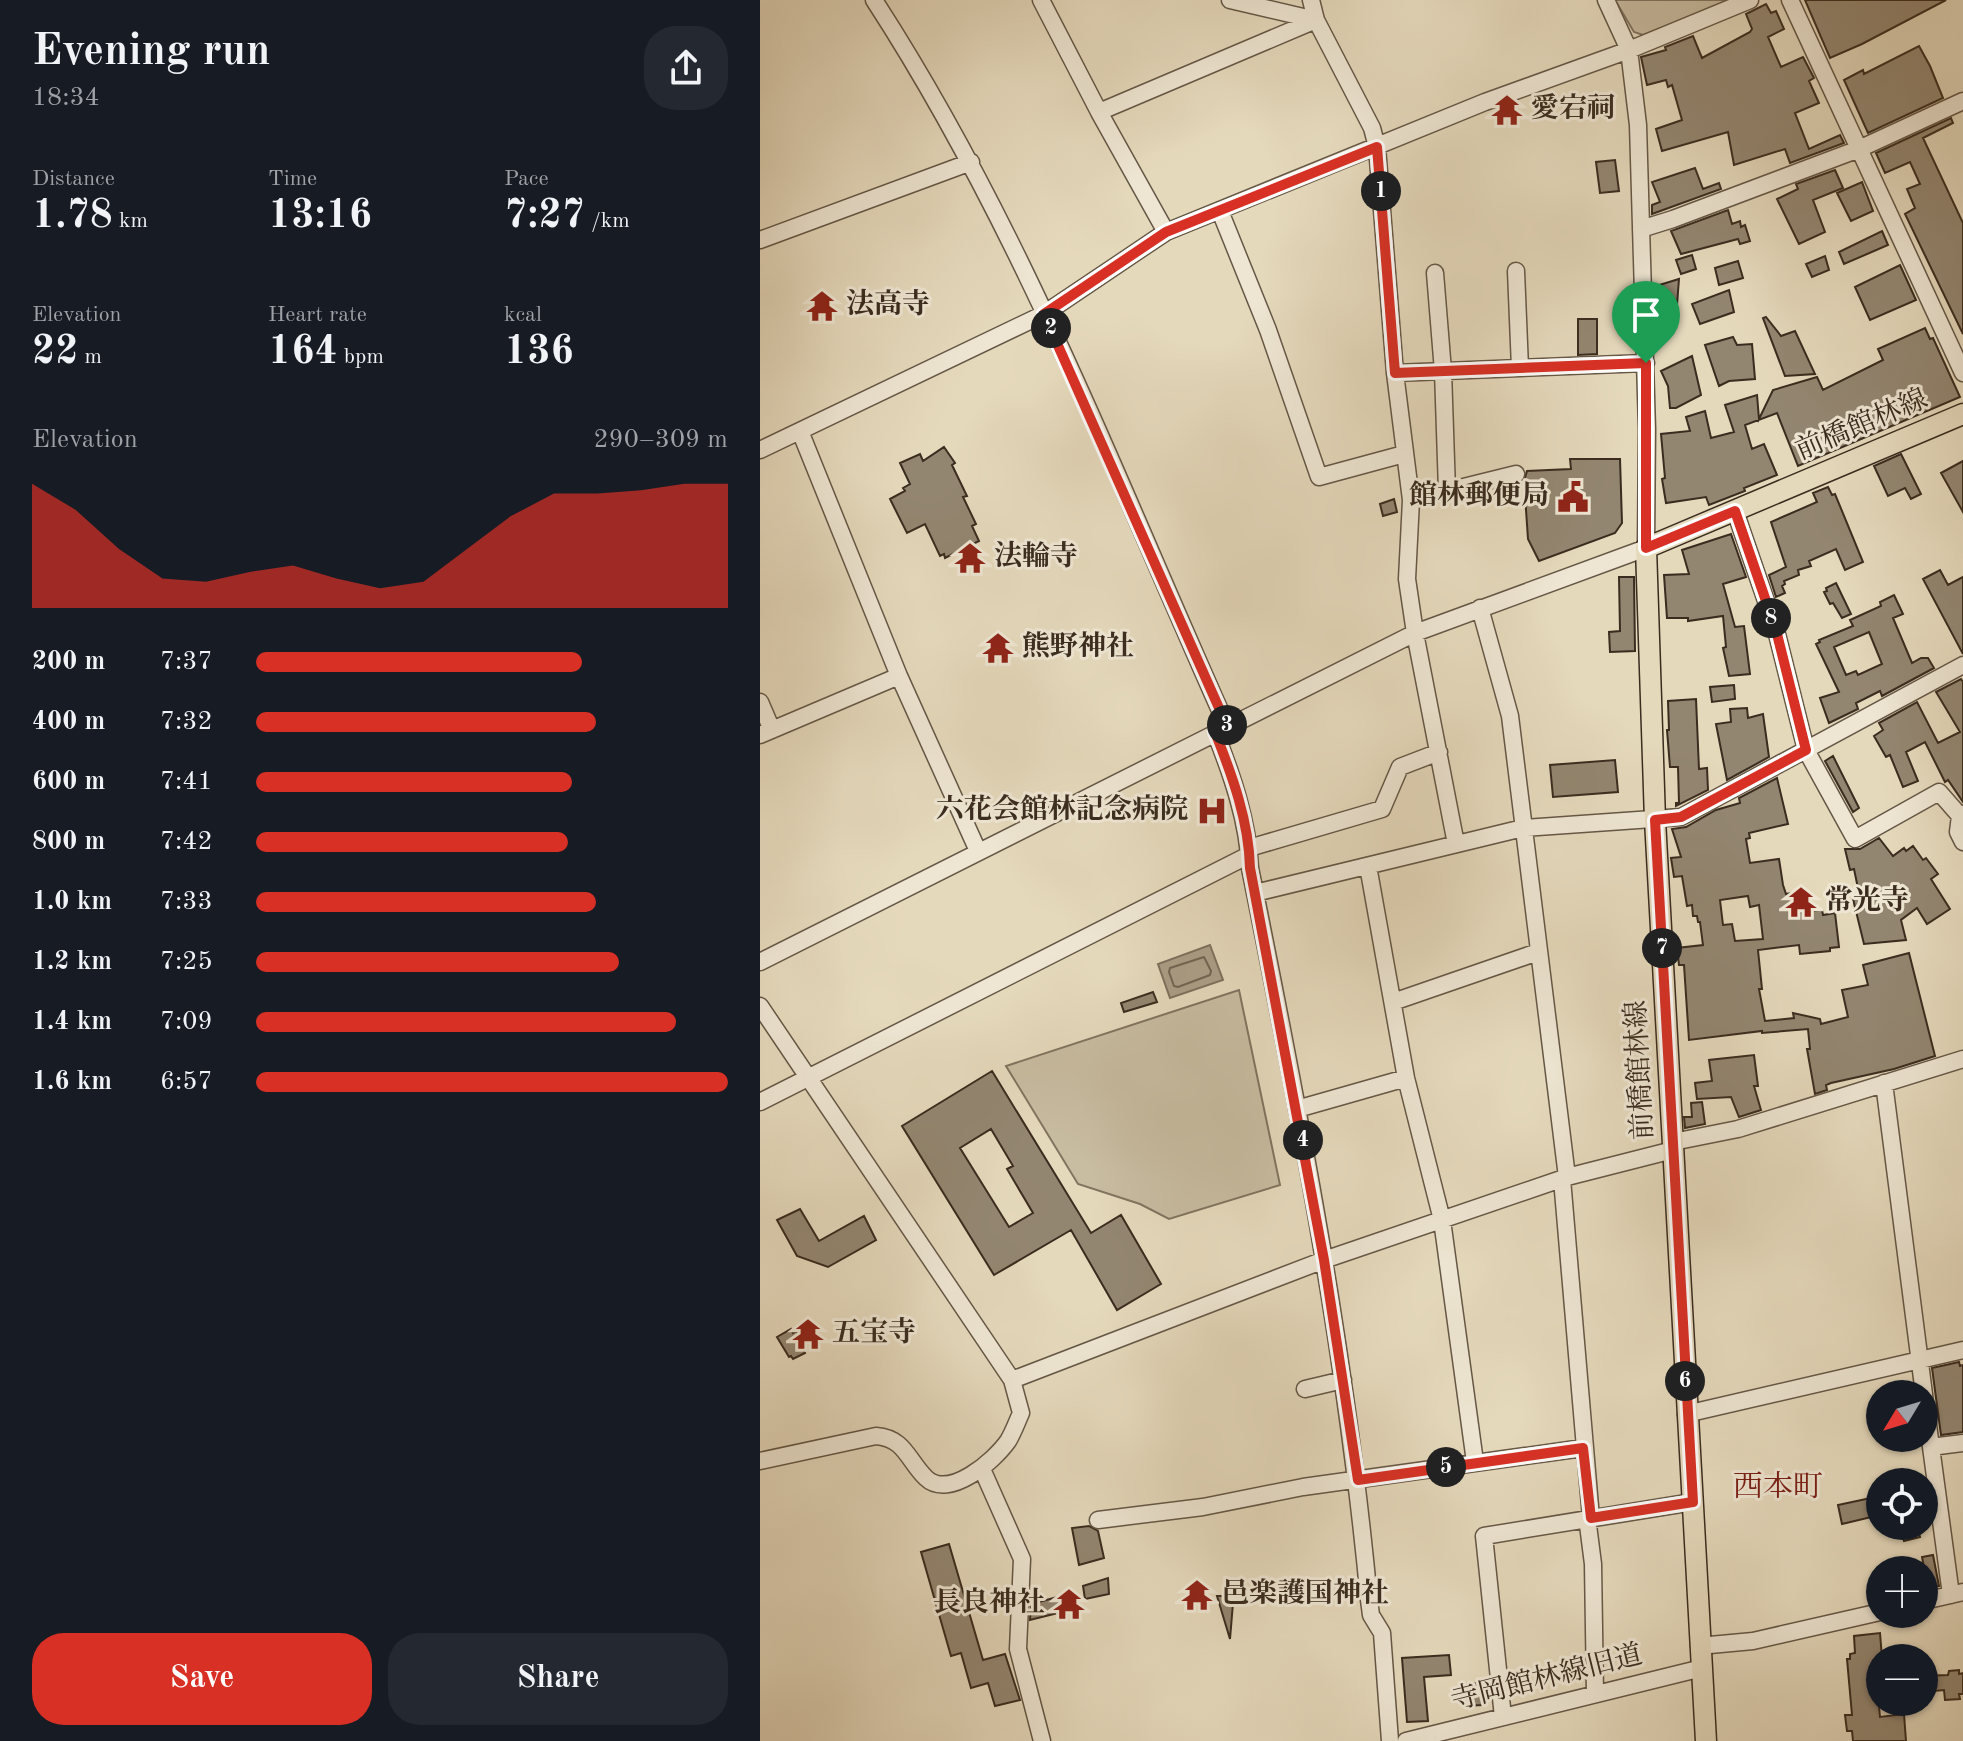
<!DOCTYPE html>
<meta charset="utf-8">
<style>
:root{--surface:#171b24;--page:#242831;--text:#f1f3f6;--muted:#9ea1a6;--accent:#d93025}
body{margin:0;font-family:"Old Standard TT","Noto Serif JP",serif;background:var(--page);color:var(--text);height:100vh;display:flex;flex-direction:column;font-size:30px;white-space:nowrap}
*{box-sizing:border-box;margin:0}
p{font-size:26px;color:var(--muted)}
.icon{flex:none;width:44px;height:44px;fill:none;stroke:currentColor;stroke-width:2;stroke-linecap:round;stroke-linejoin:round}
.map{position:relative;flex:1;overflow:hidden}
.drawer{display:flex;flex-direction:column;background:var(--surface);width:760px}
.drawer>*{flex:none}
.needle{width:52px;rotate:232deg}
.buttons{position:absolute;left:1106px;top:1380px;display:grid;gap:16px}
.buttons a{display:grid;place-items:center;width:72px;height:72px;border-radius:50%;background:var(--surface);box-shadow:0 2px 6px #0004;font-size:40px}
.pin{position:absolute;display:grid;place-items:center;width:68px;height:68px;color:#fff;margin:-82px -34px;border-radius:50% 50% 50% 0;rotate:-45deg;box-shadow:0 0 8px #0007}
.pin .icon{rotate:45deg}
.km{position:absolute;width:40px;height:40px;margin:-20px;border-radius:50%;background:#222;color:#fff;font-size:22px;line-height:40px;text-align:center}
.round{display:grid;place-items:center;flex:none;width:84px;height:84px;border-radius:32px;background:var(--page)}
.summary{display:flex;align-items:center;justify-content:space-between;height:136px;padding:0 32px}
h1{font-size:44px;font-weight:600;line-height:60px}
.metrics{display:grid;grid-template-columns:repeat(3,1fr);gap:12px;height:136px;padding:8px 32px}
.metrics div{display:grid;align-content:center}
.metrics b{font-size:40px;font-weight:600}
.metrics small{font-size:22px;font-weight:400}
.metrics p{font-size:22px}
.chart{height:224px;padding:16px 32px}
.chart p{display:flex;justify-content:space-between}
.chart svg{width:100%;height:144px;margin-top:8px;fill:var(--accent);opacity:.7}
.cta{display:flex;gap:16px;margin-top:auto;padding:16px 32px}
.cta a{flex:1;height:92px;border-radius:32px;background:var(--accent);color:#fff;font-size:32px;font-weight:600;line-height:92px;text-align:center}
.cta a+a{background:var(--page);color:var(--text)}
ul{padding:0 32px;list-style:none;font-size:26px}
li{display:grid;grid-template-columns:128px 96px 1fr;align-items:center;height:60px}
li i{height:20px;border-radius:10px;background:var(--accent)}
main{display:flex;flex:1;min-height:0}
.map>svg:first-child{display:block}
.green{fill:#c8bca1;stroke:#817460;stroke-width:2}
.water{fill:#ab9e87;stroke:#7e705d;stroke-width:2}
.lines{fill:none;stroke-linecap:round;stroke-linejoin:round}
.shore{stroke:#726553;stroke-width:2}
.building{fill:#938671;stroke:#3a2c1f;stroke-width:2;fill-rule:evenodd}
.minor-casing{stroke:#655746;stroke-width:19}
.major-casing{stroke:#3a2c1f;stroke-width:23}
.minor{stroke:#eee6d3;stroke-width:16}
.major{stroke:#e5d9bc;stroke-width:20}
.route-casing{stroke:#fff;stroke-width:16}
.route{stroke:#d93025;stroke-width:10}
.labels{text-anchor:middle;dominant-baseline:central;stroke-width:6;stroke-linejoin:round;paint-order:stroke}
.poi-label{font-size:28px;font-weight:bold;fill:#3a2c1f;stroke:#eee6d3;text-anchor:start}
.street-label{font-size:28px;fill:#3a2c1f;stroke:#eee6d3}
.neighbourhood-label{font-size:30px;fill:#7a1f14;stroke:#eee6d3}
</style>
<main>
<section class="drawer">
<div class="summary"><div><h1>Evening run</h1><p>18:34</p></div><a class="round"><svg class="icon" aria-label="share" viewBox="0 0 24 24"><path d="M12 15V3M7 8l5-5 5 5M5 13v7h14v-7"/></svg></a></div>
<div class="metrics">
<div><p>Distance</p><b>1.78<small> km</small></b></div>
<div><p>Time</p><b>13:16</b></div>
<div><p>Pace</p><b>7:27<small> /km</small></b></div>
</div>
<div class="metrics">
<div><p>Elevation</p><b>22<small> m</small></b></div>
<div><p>Heart rate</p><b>164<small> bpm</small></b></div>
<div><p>kcal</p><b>136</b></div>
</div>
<div class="chart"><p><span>Elevation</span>290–309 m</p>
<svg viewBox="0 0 160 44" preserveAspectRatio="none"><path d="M0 44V6L10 14L20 26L30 35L40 36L50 33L60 31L70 35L80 38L90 36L100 26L110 16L120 9L130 9L140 8L150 6L160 6V44z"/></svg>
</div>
<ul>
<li><b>200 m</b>7:37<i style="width:69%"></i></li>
<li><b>400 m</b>7:32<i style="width:72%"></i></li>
<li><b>600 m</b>7:41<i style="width:67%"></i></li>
<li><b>800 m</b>7:42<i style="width:66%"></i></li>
<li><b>1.0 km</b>7:33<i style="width:72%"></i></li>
<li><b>1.2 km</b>7:25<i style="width:77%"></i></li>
<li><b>1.4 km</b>7:09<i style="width:89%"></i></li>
<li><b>1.6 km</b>6:57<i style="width:100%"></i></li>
</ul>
<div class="cta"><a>Save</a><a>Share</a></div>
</section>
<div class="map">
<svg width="1203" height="1741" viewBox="0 0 1203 1741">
<rect width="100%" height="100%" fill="#e5d9bc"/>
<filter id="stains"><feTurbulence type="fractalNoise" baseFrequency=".0025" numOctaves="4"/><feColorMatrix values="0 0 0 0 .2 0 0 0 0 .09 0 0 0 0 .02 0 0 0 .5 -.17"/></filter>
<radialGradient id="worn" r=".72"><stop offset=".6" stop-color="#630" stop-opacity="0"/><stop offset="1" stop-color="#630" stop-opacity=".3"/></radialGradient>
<!-- green -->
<path class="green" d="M855,0H971V1L883,35L874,32Z
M479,990L520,1185L409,1219L380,1204L318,1184L246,1066Z"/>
<!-- water -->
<path class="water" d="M450,945L463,980L410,998L398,964Z"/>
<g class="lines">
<!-- shore -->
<path class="shore" d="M444,957L451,971L450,975L418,987L414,986L409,972L410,968Z"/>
</g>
<!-- building -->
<path class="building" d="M1045,0H1186L1102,44L1070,58Z
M1006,4L1011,13L1016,11L1024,29L1008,37L1021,67L1043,57L1054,78L1049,81L1059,103L1035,113L1049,149L1080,135L1084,143L1030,163L1025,149L974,165L968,132L902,151L896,129L922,120L912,85L908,87L906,80L887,85L881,57L906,50L905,47L933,36L942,58L990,32L992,29L986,14Z
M1159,46L1170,66L1183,98L1108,133L1084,80L1103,70L1104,74Z
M1191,118L1193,123L1163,138L1203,223V334L1145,214L1155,208L1147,189L1160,184L1150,162L1125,173L1116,153Z
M855,160L859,191L840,193L836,162Z
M935,168L943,189L959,183L961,189L892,214V205L900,202L892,182Z
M1075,170L1083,188L1053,200L1065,232L1039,244L1017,199L1038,189L1036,184Z
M1102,182L1113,211L1091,221L1077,193Z
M968,210L972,224L980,221L981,227L985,225L990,241L980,244L978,239L921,254L911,231Z
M1122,231L1128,245L1084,264L1079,252Z
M932,255L936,269L921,274L916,260Z
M1065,256L1069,270L1052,277L1046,264Z
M978,261L983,278L959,285L955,268Z
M1140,265L1156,300L1110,320L1095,287Z
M919,279L915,330H910L909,333L896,332V286Z
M969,290L974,312L940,324L932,304Z
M1006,317L1021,336L1035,331L1055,374L1025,376L1003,318Z
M818,319H837V354L818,355Z
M1165,328L1170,339L1173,338L1200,397L1038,466L1017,413L985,425L992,449L1004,444L1017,475L984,488L985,491L949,505L946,497L906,503L902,479L905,478L901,434L930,431L926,417L945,411L951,438L974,432L965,405L997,395L999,419L1013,390L1057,377L1063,390L1123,360L1118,349Z
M973,337L977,345L992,344L995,379L969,381L959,386L945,345Z
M932,356L941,395L916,408H910L908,386L901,371Z
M184,447L195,463L192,465L207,496L203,497L216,524L212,526L219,541L185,558L184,554L180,556L165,524L147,533L130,499L145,491L143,488L150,484L140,463L160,454L163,461Z
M1141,454L1161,494L1151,499L1145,488L1128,496L1114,466Z
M810,459H860L862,523L855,533L779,561L768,539L764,481L767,471L811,469Z
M1203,461V512L1181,473Z
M1068,487L1072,495L1075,494L1103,562L1085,570L1076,549L1049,561L1051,566L1038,570L1039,575L1024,581L1025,584L1022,586L1025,593L1016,597L1009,575L1026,567L1011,522L1057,502L1053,493Z
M634,499L637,512L623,516L620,504Z
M971,534L986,577L963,584L975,627L984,626L990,674L969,676L963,648L966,647L963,616L928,621V618H907L904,575L929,574L922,550Z
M1180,570L1188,585L1203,577V654L1163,579Z
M859,577H874L875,651L850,652L849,632L860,631Z
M1076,583L1091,614L1082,618L1073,603L1070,604L1064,592L1067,591L1066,588Z
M1134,595L1143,614L1133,618L1152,663L1161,658H1168L1174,668L1122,696L1120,691L1096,703L1098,709L1069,723L1060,698L1079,692L1056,644L1060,642L1059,640L1093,626L1090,620L1121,606L1120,602ZM1109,632L1122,664L1098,675L1096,671L1086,675L1074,647Z
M1201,679L1203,682V802L1188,780L1185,782L1165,742L1146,752L1158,781L1143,787L1130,755L1126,757L1114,736L1123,730L1119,723L1157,702L1178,743L1200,732L1176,692Z
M974,685L975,699L952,702L950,687Z
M936,699L939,769L947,768L948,790L916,806V803H919L918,767H910L907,730H909L908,701Z
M987,708L988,718L1003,714L1009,757L967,780L956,724L971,722L970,709Z
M1073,756L1099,808L1093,812L1065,761Z
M855,760L858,792L793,797L790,765Z
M1017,778L1028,824L989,833L990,838L986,839L990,863L1019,859L1023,885L1026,894L1032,893L1034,913L1062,910L1063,915L1075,913L1079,947L1070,948V951L1040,954L1039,945L998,950L1002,989H999L1005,1021L1034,1018L1033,1013L1060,1019L1061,1024L1088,1017L1082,990L1108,985L1103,965L1149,953L1175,1056L1134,1069L1071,1083L1066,1085L1067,1090L1055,1094L1047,1049H1050L1048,1029L1002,1033V1031L929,1040L924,965H919L917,948L943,945L940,922H938L937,916H933L932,905L927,906L922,876L914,877L911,858L921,857L912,829L926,827L956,810L980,803L979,798ZM988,896L990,907L999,905L1003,939L975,941L972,924L963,925L960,900Z
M1119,838L1133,856L1144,848L1146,851L1153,846L1163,860L1166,858L1178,874L1171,879L1190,909L1167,924L1157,908L1141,920L1146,940L1104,944L1093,899L1100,898L1094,869L1090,870L1085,849H1100Z
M393,992L397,1002L364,1012L361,1003Z
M994,1055L998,1086H994L1001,1110L979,1117L971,1097L937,1099L935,1083L952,1081L949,1060Z
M232,1071L331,1233L361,1215L401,1284L357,1310L311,1230L234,1275L142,1126ZM231,1129L253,1166L247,1169L273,1213L249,1227L200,1148Z
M942,1102L945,1124L925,1128L924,1117H932L931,1103Z
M40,1209L59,1241L104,1216L116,1240L68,1267L37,1256L17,1220Z
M31,1329L33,1333L36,1331L45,1348L43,1349L45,1353L33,1359L31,1356L29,1357L17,1337Z
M1199,1362L1200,1366L1203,1365V1432L1181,1435L1172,1368Z
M1120,1496V1515L1082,1524L1078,1505Z
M329,1526L338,1531L344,1558L319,1565L312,1528Z
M1140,1526H1157L1160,1537L1144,1541Z
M189,1544L223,1660L245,1654L260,1700L235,1706L228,1683L211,1688L201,1653L191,1656L161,1552Z
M1173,1555L1179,1586L1168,1589L1162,1557Z
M348,1578L349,1594L325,1599L323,1586Z
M305,1595L310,1610L270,1620L271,1604Z
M457,1596H471L473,1603L470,1639Z
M1120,1633L1122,1658L1120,1664H1115L1120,1717L1144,1714L1146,1741H1093L1092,1731H1087L1085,1715H1092L1087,1659H1090V1654L1095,1653L1094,1636Z
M689,1655L691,1675L664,1677L668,1721L647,1722L642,1658Z
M1199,1670V1674L1203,1673V1694H1199L1200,1699L1185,1700L1184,1690L1164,1692V1676L1188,1675L1189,1671Z
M721,1683L722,1705L704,1706V1684Z"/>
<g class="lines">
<defs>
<path id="minor" d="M114,0C261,226 357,481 467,726
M281,0L339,112L406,232
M470,0L556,20L612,128L617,147L635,373L651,500L647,579L655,633L696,844
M1030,0L1203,373
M339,112L556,20L551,0
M460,211L508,330L559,477L644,454
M881,229L913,219L1099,149L1203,101
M0,240L211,162
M756,271L760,368
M675,273L683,371L687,491
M635,373L886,363
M40,431L139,676L218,851
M0,450L284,314L406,232L725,102L869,50L990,0
M651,500L756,474
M975,511L1016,630L1046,750L1095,839L1179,792L1200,816
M720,608L750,716L807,1177
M0,702L12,730
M455,732C472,775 488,821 490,868C539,1110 586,1353 609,1600L611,1615L622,1633L630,1741
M0,735L139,676
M1203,814L1200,816L1198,832L1203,842
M489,848L622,809L640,767L679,752
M608,866L646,1078L682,1220L715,1462
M495,893L763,828L921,817L1203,665
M0,962L655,633L886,548L887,429L878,125L869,50L846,0
M633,1002L778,952
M0,1006L252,1380L261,1413C257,1422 253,1433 248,1441C234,1461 189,1500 166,1478C148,1461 145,1438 116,1436L0,1461
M1124,1083L1164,1394
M0,1102L489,855
M537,1109L646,1078
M913,1142L978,1129L1203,1059
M802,1179L831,1518L828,1525L833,1564L835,1694
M252,1380L564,1260L807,1177L913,1150
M545,1389L583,1380
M1164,1395L1191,1595
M926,1414L1203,1350
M1171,1447L1203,1443
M222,1469L262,1559L258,1649L282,1741
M338,1520L443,1507L543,1487L823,1448
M1164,1601L1203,1592
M939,1646L993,1641L1120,1612
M743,1717L724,1536L933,1502
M646,1741L942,1668"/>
<path id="major" d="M946,1741L895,820L886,548L1203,414"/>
</defs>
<!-- minor casing -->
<use href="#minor" class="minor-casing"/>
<!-- major casing -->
<use href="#major" class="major-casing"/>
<!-- minor -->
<use href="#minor" class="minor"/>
<!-- major -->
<use href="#major" class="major"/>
</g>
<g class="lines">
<defs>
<path id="route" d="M617,147L635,373L886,363V548L975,511L1016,630L1046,750L921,817L895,820L933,1502L831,1518L823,1448L598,1480L564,1260L490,868C489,821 472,775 455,732L467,726L284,314L406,232Z"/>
</defs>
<!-- route casing -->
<use href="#route" class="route-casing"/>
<!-- route -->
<use href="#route" class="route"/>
</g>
<!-- icons -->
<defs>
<symbol id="temple-bare" viewBox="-9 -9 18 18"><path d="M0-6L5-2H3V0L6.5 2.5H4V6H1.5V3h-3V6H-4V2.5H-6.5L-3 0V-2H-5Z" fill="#8f2418" stroke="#eee6d3" stroke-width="2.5" paint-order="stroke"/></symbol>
<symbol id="civic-bare" viewBox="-9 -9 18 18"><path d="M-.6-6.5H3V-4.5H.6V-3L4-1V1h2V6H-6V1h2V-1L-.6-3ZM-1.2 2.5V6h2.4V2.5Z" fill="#8f2418" stroke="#eee6d3" stroke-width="2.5" paint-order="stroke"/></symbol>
<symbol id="hospital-bare" viewBox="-9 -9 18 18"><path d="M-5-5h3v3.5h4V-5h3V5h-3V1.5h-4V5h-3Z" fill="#8f2418" stroke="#eee6d3" stroke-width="2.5" paint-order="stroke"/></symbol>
</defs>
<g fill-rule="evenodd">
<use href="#temple-bare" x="725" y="88" width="44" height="44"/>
<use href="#temple-bare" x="40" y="284" width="44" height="44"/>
<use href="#civic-bare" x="791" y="475" width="44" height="44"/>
<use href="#temple-bare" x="188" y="536" width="44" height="44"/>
<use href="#temple-bare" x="216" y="626" width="44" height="44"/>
<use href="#hospital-bare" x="430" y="789" width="44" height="44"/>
<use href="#temple-bare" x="1019" y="880" width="44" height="44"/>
<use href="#temple-bare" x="26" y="1312" width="44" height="44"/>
<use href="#temple-bare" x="415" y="1573" width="44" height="44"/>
<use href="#temple-bare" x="287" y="1582" width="44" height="44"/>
</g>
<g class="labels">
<!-- poi labels -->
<g class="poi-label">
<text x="771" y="110">愛宕祠</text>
<text x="86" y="306">法高寺</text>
<text x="789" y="497" text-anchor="end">館林郵便局</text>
<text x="234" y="558">法輪寺</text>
<text x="262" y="648">熊野神社</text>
<text x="428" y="811" text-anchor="end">六花会館林記念病院</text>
<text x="1065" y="902">常光寺</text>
<text x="72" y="1334">五宝寺</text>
<text x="461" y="1595">邑楽護国神社</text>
<text x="285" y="1604" text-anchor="end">長良神社</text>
</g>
<!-- street labels -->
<g class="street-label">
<text transform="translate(1102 426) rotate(-23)">前橋館林線</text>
<text transform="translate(881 1070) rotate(-93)">前橋館林線</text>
<text transform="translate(787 1679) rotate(-14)">寺岡館林線旧道</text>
</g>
<!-- neighbourhood labels -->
<g class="neighbourhood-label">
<text x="1018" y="1488">西本町</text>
</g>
</g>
<rect width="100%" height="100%" filter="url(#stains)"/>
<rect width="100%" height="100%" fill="url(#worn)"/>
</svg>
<div class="buttons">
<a><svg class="needle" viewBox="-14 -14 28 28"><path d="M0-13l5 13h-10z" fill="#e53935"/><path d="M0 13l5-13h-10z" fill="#9ea1a6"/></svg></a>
<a><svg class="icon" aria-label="locate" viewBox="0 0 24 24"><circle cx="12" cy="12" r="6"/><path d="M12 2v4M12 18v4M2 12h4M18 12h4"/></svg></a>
<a>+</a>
<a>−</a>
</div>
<div class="pin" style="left:886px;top:363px;background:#1e9e55"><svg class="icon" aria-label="arrive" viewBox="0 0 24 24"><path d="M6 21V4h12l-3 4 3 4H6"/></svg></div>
<b class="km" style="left:621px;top:191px">1</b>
<b class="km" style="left:291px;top:328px">2</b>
<b class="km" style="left:467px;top:725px">3</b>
<b class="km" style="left:543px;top:1140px">4</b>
<b class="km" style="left:686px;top:1467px">5</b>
<b class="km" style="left:925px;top:1381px">6</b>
<b class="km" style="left:902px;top:948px">7</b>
<b class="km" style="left:1011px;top:618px">8</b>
</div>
</main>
